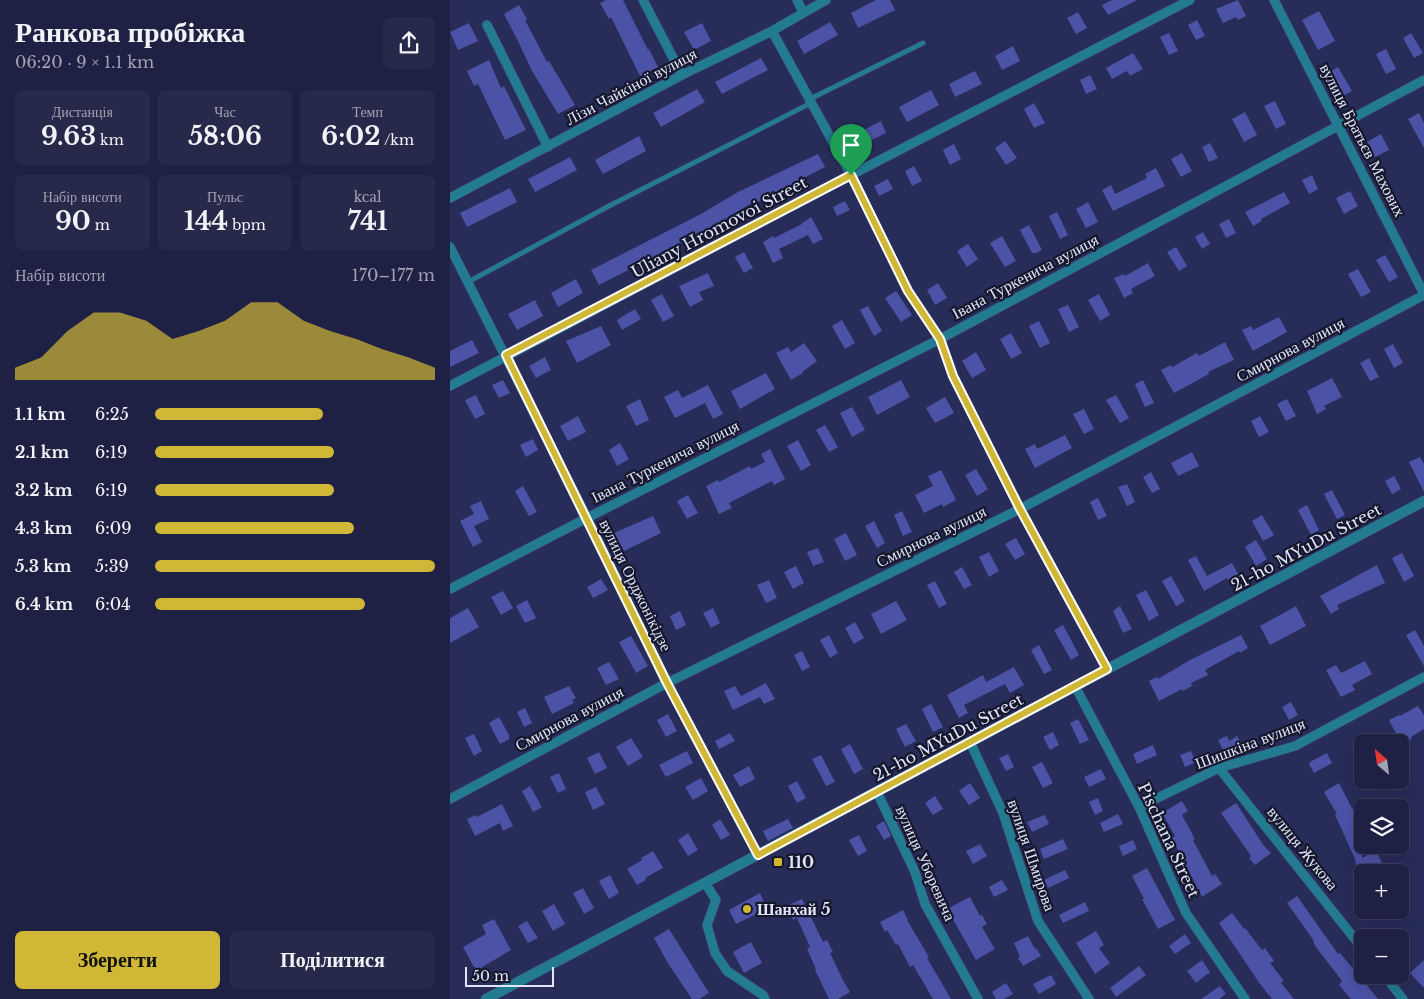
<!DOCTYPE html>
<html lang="uk">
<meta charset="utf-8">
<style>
:root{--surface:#1e2143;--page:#26294a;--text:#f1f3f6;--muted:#a1a3b2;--line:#3c3e5c;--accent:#d1b736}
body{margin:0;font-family:"Libre Baskerville",serif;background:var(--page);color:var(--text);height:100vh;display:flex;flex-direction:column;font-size:19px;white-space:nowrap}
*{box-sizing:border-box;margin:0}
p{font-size:16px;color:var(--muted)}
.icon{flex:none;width:28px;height:28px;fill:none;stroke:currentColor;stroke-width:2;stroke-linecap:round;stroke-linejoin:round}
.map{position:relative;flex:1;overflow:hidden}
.side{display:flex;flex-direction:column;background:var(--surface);width:450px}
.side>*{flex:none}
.needle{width:32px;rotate:331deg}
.controls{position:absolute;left:904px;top:734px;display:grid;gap:10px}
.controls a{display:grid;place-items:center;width:55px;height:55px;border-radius:8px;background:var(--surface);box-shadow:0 5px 20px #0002,0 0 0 1px var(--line);font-size:25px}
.scale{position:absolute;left:15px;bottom:12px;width:89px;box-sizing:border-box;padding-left:5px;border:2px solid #e0e4fc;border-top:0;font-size:14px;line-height:18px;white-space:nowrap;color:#e0e4fc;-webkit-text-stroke:4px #15172b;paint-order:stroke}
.pin{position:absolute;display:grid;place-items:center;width:42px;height:42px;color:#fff;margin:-51px -21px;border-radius:50% 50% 50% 0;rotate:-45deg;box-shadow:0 0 5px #0007}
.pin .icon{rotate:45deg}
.round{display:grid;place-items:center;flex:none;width:52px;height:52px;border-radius:8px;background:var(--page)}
.overview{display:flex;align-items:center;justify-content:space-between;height:85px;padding:0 15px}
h1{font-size:28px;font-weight:700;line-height:38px}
.metrics{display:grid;grid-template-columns:repeat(3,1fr);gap:8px;height:85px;padding:5px 15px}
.metrics div{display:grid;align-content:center;border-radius:8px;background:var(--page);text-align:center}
.metrics b{font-size:25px;font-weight:700}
.metrics small{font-size:14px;font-weight:400}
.metrics p{font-size:14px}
.chart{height:140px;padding:10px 15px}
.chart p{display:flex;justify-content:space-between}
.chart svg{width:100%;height:90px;margin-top:5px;fill:var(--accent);opacity:.7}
.cta{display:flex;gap:10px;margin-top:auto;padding:10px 15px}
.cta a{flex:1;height:58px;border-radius:8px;background:var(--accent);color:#111;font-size:20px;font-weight:700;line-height:58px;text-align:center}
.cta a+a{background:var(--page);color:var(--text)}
ul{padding:0 15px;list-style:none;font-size:16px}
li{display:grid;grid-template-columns:80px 60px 1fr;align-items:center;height:38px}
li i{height:12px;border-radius:6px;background:var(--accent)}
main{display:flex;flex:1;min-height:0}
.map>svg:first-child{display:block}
.building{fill:#4c52a6}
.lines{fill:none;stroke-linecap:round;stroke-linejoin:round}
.service-casing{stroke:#454973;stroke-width:5.5}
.minor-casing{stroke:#454973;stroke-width:10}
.tertiary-casing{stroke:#454973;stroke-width:11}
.service{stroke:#227b90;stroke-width:4.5}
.minor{stroke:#227b90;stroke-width:9}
.tertiary{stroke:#227b90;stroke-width:10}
.route-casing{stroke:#fff;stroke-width:10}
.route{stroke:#d1b736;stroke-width:6}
.poi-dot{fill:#d1b736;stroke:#15172b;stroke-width:2}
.labels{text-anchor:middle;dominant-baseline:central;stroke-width:4.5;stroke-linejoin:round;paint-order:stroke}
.street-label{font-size:16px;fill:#e0e4fc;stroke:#15172b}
.poi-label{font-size:16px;font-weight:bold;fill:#e0e4fc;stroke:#15172b;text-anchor:start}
</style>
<main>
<section class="side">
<div class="overview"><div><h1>Ранкова пробіжка</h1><p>06:20 · 9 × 1.1 km</p></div><a class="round"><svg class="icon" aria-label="share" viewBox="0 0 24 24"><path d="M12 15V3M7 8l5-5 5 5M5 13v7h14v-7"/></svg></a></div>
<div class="metrics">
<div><p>Дистанція</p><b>9.63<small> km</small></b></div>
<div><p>Час</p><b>58:06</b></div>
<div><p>Темп</p><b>6:02<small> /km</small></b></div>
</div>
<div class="metrics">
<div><p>Набір висоти</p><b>90<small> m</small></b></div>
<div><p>Пульс</p><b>144<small> bpm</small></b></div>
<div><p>kcal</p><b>741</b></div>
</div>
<div class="chart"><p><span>Набір висоти</span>170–177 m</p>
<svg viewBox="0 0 160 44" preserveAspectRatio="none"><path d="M0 44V38L10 33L20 20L30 11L40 11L50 15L60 24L70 20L80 15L90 6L100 6L110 15L120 20L130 24L140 29L150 33L160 38V44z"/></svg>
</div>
<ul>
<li><b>1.1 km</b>6:25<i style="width:60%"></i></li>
<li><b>2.1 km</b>6:19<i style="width:64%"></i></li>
<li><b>3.2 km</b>6:19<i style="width:64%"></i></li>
<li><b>4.3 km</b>6:09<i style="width:71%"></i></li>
<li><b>5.3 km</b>5:39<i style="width:100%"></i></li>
<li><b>6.4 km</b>6:04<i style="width:75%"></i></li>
</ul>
<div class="cta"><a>Зберегти</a><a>Поділитися</a></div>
</section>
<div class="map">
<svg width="974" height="999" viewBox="0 0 974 999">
<rect width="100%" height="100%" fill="#282c59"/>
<!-- building -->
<path class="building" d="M156,0H173L198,50L199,49L208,67L190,76L161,17L159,19L150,3Z
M426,0H440L445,10L408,28L401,13Z
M662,0H687L658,15L652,5Z
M788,0L796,16L788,20L786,17L773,23L766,9Z
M69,5L77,19L75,20L97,62L99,61L125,105L108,114L82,71L68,41L54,14Z
M869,11L885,41L868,50L852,20Z
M628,12L637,28L626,34L617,18Z
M747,20L755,36L746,40L738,25Z
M380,22L388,35L354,54L347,41Z
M19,23L28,41L8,50L0,32Z
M252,23L261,41L244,50L234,32Z
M719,33L728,51L719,55L710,37Z
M961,33L973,53L964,58L953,38Z
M563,46L570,61L552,70L545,56Z
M936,49L946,69L936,74L926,54Z
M683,53L693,69L680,76L677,71L662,79L656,68Z
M311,58L318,70L272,94L265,82Z
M39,60L51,88L54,86L76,130L55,140L28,84L24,86L17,71Z
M888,67L902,91L893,96L880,72Z
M525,71L532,84L505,97L499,84Z
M640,75L647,89L636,94L630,80Z
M247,89L255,102L211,127L203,113Z
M481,90L489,105L457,122L449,107Z
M825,101L836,124L826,129L814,106Z
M584,103L595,123L584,128L574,109Z
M795,112L807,135L794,142L782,119Z
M969,113L974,123V148L958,119Z
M431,121L436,133L405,148L400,137Z
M931,134L939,150L925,157L917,142Z
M189,136L196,151L153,174L145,160Z
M555,141L567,158L556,165L545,148Z
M760,143L768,158L759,162L752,147Z
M504,144L511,159L500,165L493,150Z
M732,153L742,171L731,177L721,159Z
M368,154L375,167L308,202L307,200L260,228L149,285L141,270L249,215L288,192Z
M120,157L127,170L85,192L78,179Z
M464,166L472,181L462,186L455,171Z
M706,168L715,186L663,211L652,190L661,185L665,194L697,178L695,174Z
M862,175L868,189L859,194L852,180Z
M438,179L443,189L429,196L424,186Z
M60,188L67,202L17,227L10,213Z
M900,191L908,206L894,214L886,198Z
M834,192L840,203L811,219L812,221L803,226L795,212Z
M395,201L400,210L387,216L383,207Z
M638,202L648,222L636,228L626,209Z
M607,212L618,235L610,239L599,216Z
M361,217L373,239L363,244L358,235L329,249L333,258L323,263L313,242L323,236L324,238L352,224V223Z
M779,219L786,233L776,238L769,224Z
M579,225L592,250L586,253H582L570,230Z
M753,232L760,244L752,249L745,237Z
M552,236L566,261L555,267L540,243Z
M518,244L528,259L517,267L507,251Z
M726,247L737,266L729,271L717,252Z
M294,252L303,268L294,273L285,257Z
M935,255L948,277L939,282L926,260Z
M698,263L705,276L681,289L683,293L674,298L664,278L674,274L675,276Z
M908,269L921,292L911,297L898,274Z
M258,273L264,286L249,292L253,300L240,307L229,286Z
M126,279L133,293L108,307L101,293Z
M488,283L497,298L485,305L477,290Z
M446,291L462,315L451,322L435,298Z
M212,294L224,316L213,322L201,300Z
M649,294L660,315L650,321L638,300Z
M85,300L93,316L67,330L58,314Z
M618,305L629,327L619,332L608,309Z
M418,306L432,331L424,336L410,310Z
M185,309L191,319L172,330L167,320Z
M829,317L837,332L803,351L792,330L801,326L803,330Z
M392,320L405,343L395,349L382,326Z
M589,321L600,343L590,348L579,326Z
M151,326L161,345L127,363L116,341Z
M561,333L572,353L561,359L550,339Z
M22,340L29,353L0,367V351Z
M775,342L784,360L758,372L759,374L724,393L711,370L721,365L722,367L747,353L749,356Z
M354,343L367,361L352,372L353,373L341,380L326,353L338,347L341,352Z
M943,344L953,363L944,368L934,349Z
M526,352L536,370L522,378L512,361Z
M95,357L101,370L86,378L79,366Z
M919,358L929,377L920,381L910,363Z
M316,373L325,389L290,409L281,391Z
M882,378L892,397L874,406L876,409L867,414L857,391Z
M53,380L60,393L49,398L42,385Z
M451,380L460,397L427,415L418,397Z
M693,380L704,403L695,407L685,384Z
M258,385L273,414L263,419L255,403L225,418L214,397L228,390L232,398Z
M26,395L35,414L25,419L15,400Z
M666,395L679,418L670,423L656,400Z
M495,397L504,413L485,423L476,408Z
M190,399L199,420L186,426L176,406Z
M837,399L846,416L836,421L827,404Z
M402,407L415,430L402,437L390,413Z
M634,409L644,429L634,434L623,414Z
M128,416L136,432L118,441L110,426Z
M810,416L819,432L809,437L801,421Z
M375,425L388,447L379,452L366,430Z
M615,435L622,448L585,468L575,449L585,444L587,449Z
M83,439L88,450L76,457L70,445Z
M348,440L361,465L351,471L337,446Z
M170,443L179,459L167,466L159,450Z
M320,449L335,479L324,485L322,481L279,503L282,508L269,514L256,486L268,480L269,482L300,466L301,469L315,462L311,454Z
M742,452L749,466L728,476L721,463Z
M970,457L974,464V492L959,462Z
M526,469L538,489L527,496L515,475Z
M491,470L506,500L493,507L492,504L474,513L465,495L483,486L478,476Z
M701,472L710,489L702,493L693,477Z
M944,476L951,489L942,494L935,481Z
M677,484L685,502L677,506L668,487Z
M73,486L87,512L79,516L65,491Z
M882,490L895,515L887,519L874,494Z
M238,495L248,513L237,519L227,501Z
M648,498L657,516L648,520L640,502Z
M31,501L39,519L24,526L32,542L23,547L10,521L24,514L20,506Z
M857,505L869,530L861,535L848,510Z
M452,511L462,532L453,536L444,515Z
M812,515L824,535L813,541L802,521Z
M203,516L211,533L174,551L164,533Z
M424,521L435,543L427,548L415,526Z
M396,533L407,555L395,561L384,539Z
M566,538L575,554L565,560L555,544Z
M806,540L817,559L806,566L795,547Z
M368,548L374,562L363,566L357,552Z
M539,552L549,571L539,577L529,557Z
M952,553L964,576L954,582L942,558Z
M746,556L757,576L782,563L788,574L778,580L777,578L754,591L738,560Z
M927,565L935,583L887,605L889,609L881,614L870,596Z
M346,566L354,583L343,589L334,572Z
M512,567L522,585L514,589L504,572Z
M721,576L735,601L726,606L712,581Z
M151,579L158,590L143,598L137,587Z
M319,580L327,598L316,603L307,585Z
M485,581L497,604L489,608L477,585Z
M696,590L709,615L699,621L686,595Z
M53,591L63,608L51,615L41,597Z
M77,600L86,618L75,623L66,606Z
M446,601L457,620L431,634L421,614Z
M670,606L682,629L673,633L663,611Z
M846,606L856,626L820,645L810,626Z
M18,608L29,627L0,643V618Z
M263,608L270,623L261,628L253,613Z
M230,611L236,625L226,630L220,616Z
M405,622L414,638L404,644L395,628Z
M613,625L629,655L621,660L604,630Z
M965,630L974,646V666L956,635Z
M379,635L388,653L380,658L370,640Z
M791,635L798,648L790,653L789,651L755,670L758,675L741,683L742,686L733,691L732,689L709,701L699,681L707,677L708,679L740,660Z
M181,636L198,666L186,673L169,642Z
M589,645L602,670L594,674L581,650Z
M352,651L360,667L352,671L344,655Z
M915,661L922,674L902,685L905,690L891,697L876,670L886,665L891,673Z
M159,662L169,679L156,685L147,668Z
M564,667L574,685L560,693L555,684L514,705L518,713L509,718L497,695L533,675L536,682Z
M316,683L325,699L314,704L310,697L283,710L274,691L285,686L291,696Z
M119,686L126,698L122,700L124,703L102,714L94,697Z
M841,702L848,715L839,720L832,707Z
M481,704L493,727L483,732L472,709Z
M968,706L974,715V729L961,737L962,739L952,745L939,720L949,715L950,716Z
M75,708L82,723L74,727L67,712Z
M218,714L227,731L216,737L207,720Z
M49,717L59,735V739L50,744L39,723Z
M628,719L639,740L630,744L620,723Z
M456,724L466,741L455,747L446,729Z
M603,732L609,745L600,750L593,737Z
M280,733L285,741L269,749L265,741Z
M24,734L32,751L24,756L15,738Z
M777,736L779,741L787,736L793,747L776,756L768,740Z
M181,738L193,757L178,766L166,747Z
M400,744L413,769L404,774L391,749Z
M703,745L707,755L687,764L683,754Z
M237,751L243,763L216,777L209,765Z
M741,751L746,762L735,767L730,755Z
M149,752L157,768L145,774L137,758Z
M877,753L882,763L864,773L859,764L860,762Z
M558,754L564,767L556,771L549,758Z
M371,755L385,782L376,786L362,759Z
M592,762L603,783L593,788L582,767Z
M299,766L305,779L290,787L283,775Z
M651,769L656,779L639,787L634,777Z
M109,773L116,789L108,793L100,777Z
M251,778L258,791L243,800L235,787Z
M347,781L356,798L347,803L338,786Z
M520,783L530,798L519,805L509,791Z
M889,783L906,816L904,817L912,834V858L926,851L932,863L912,873H910L905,861H906L885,815L887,814L874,792Z
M80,786L92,807L83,812L72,791Z
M146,787L155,804L143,810L135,792Z
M485,796L493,809L483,815L475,803Z
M648,798L653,811L645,815L639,802Z
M732,801L738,811L732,815L745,839L743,840L762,876L765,874L772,884L752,897L722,838L725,836L712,813Z
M786,803L814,846L821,853L805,865L799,858L801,856L771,813Z
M52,804L63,826L53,831L50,823L25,836L17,819L26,815L27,817Z
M453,809L462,827L453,832L444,814Z
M668,814L673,824L654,832L650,823Z
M595,815L599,824L582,832L577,822Z
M270,819L280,835L271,840L262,825Z
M338,819L343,828L318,841L313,831Z
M434,821L441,836L434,840L426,826Z
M238,833L248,850L238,856L228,840Z
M409,835L417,851L408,856L399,840Z
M613,839L618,849L594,859L590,849Z
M683,840L687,849L673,856L669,846Z
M530,844L537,856L523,864L516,851Z
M203,851L213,868L195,878L196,880L187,885L177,869L192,860L191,858Z
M697,868L725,920L708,929L692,899H694L682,876Z
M615,870L619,878L598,888L594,880Z
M160,875L169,893L159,899L149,881Z
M552,880L558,890L544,897L539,887Z
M133,888L144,908L134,914L123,893Z
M310,893L317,909L286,924L279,910Z
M847,896L888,954L890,953L928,999H901L889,985L892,981L866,947L863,942L864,941L837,903Z
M520,897L530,916L532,915L537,924L532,927L545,949L526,960L497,909Z
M352,899L373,942L377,940L383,952L380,953L394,982L400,992L388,999H379L365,970L366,969L357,949L360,947L347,918L343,920L336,906Z
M635,902L639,911L613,923L609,915Z
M104,904L115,924L103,931L92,911Z
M453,910L458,920H457L473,947L479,957L477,958L501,999H483L463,965L460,967L448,944L446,945L437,930L435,932L430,922Z
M782,913L794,929L795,928L812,950L815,948L824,961L820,963L834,981L831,983L844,999H822L810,984L769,923Z
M44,919L61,950L26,971L13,947L36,934L32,925Z
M77,921L88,938L78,943L68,926Z
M219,929L259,993L249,999H242L219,965L204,938Z
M646,931L654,945L649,948L660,963L645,974L626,943Z
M735,934L741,943L725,954L719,946Z
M578,936L585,949L586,948L591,956L573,966L568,958L570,957L564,943Z
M301,942L312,963L294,973L283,952Z
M752,960L760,972L746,983L737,971Z
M974,960V988L960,973Z
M689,966L696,975L666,997L660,988Z
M601,975L606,984L589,994L583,984Z
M556,983L563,994L554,999H546L542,992Z
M770,986L776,994L769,999H751Z"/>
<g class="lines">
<defs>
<path id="service" d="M360,99L473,43
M18,282L159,206L361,103"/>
<path id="minor" d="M193,0L232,75
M347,0L353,12
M824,0L974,294
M37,25L98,147
M322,31L401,175L458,291L490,339L503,376L570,509L657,669
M0,198L232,75L322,31L376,0
M0,247L137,518L217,683L308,855
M0,386L401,175L740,0
M0,589L137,518L490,339L974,80
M625,686L689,807L736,913L795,999
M520,742L553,813L588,921L639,999
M769,768L912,948
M427,792L465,872L475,904L528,999
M0,799L217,683L570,509L974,295
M689,807L769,768L845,746L974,677
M255,883L266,900L257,925L265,953L277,971L313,995L315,999
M934,975L953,999"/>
<path id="tertiary" d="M36,999L974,501"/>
</defs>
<!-- service casing -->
<use href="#service" class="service-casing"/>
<!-- minor casing -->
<use href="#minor" class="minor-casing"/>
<!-- tertiary casing -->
<use href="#tertiary" class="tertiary-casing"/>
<!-- service -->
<use href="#service" class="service"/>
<!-- minor -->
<use href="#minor" class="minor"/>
<!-- tertiary -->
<use href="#tertiary" class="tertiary"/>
</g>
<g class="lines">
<defs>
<path id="route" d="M401,175L458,291L490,339L503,376L570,509L657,669L308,855L217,683L56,355Z"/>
</defs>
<!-- route casing -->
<use href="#route" class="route-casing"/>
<!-- route -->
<use href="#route" class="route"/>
</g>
<!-- markers -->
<g class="poi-dot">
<rect x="323" y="857" width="10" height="10" rx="2.5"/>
<circle cx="297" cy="909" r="5"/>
</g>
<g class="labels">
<!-- street labels -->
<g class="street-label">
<text transform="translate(181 86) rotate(-28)">Лізи Чайкіної вулиця</text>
<text transform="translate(913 140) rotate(63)">вулиця Братьєв Махових</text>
<text transform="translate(269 227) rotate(-28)">Uliany Hromovoi Street</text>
<text transform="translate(575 276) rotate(-28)">Івана Туркенича вулиця</text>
<text transform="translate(840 349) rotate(-28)">Смирнова вулиця</text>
<text transform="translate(215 461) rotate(-27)">Івана Туркенича вулиця</text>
<text transform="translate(481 536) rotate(-26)">Смирнова вулиця</text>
<text transform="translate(856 547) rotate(-28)">21-ho MYuDu Street</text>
<text transform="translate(186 585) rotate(64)">вулиця Орджонікідзе</text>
<text transform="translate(119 718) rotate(-28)">Смирнова вулиця</text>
<text transform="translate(498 737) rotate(-28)">21-ho MYuDu Street</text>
<text transform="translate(800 743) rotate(-21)">Шишкіна вулиця</text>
<text transform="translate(719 840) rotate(65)">Pischana Street</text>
<text transform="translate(853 848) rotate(51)">вулиця Жукова</text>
<text transform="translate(582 855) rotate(71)">вулиця Шмирова</text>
<text transform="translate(476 863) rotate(66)">вулиця Уборевича</text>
</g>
<!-- poi labels -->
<g class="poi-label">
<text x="338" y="862">110</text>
<text x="307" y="909">Шанхай 5</text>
</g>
</g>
</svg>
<div class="controls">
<a><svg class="needle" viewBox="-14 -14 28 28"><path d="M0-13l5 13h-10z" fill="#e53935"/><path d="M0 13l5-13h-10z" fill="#a1a3b2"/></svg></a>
<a><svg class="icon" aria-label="layers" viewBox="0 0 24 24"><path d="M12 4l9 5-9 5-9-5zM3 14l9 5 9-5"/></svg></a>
<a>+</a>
<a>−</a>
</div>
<div class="scale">50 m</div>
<div class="pin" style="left:401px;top:175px;background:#1e9e55"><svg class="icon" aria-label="arrive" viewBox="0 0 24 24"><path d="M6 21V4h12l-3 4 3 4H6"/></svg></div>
</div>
</main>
